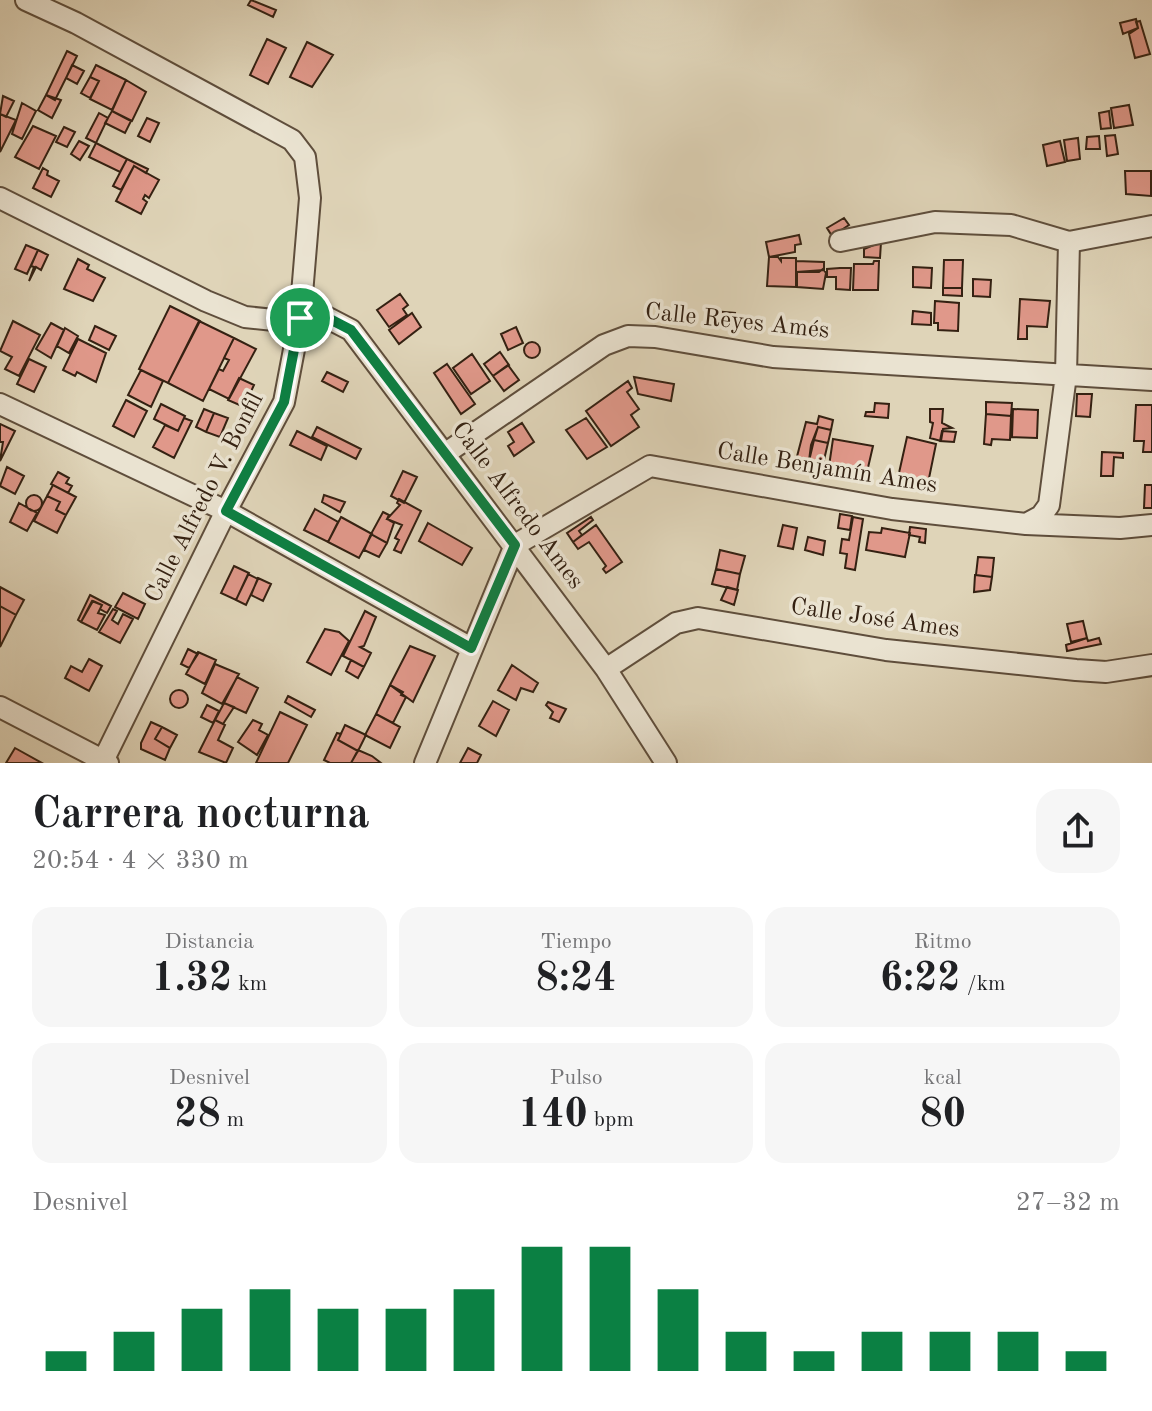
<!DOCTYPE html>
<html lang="es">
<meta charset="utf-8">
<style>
:root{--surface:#fff;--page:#f6f6f6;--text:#202124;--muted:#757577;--accent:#0b8043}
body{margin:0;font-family:"Old Standard TT",serif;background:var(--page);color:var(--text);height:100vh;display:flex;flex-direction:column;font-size:30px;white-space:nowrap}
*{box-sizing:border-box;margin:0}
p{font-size:26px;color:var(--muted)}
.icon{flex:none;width:44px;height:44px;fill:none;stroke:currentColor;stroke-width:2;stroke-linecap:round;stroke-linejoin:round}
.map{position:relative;height:763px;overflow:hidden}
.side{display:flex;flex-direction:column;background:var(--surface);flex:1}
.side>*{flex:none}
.pin{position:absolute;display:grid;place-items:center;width:68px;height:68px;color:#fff;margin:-34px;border:4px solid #fff;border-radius:50%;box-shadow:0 2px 8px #0007}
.round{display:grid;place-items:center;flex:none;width:84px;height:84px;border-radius:24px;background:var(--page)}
.overview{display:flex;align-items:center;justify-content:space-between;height:136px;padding:0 32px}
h1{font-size:44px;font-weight:800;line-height:60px}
.stats{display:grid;grid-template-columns:repeat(3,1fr);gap:12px;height:136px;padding:8px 32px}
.stats div{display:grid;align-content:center;border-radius:20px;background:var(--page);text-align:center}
.stats b{font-size:40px;font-weight:800}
.stats small{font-size:22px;font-weight:400}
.stats p{font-size:22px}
.chart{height:224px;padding:16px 32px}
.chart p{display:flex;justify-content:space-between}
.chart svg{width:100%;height:144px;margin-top:8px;stroke:var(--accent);stroke-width:6}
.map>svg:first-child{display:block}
.building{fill:#e0988a;stroke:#342112;stroke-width:2}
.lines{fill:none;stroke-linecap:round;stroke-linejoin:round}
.street-casing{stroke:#5f4e3c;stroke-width:24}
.street{stroke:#eae3d1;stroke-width:20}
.route-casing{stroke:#fff;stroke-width:16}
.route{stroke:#0b8043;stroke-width:10}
.labels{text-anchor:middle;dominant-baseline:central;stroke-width:7;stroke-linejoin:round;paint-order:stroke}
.street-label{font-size:24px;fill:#342112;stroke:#eae3d1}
</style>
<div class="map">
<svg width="1152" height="763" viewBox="0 0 1152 763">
<rect width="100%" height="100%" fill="#dfd4b8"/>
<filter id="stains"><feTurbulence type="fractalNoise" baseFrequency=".0025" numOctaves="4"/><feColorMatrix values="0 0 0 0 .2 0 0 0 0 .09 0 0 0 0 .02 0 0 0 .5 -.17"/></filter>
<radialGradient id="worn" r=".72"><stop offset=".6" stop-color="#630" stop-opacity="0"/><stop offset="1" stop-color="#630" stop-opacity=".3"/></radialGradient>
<!-- building -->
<path class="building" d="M251,0L276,10L273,17L248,5Z
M1136,19L1138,28L1123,34L1120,23Z
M1140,21L1150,54L1135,58L1129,34L1138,28L1136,22Z
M267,39L286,48L268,84L250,75Z
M307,42L333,55L312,87L290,77Z
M67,51L77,56L55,100L46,95Z
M72,65L84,71L77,84L66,78Z
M96,65L126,80L112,110L90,99L99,81L90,77Z
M90,77L99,81L90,98L81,93Z
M126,80L146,92L132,121L112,111Z
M46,95L61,100L52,118L38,110Z
M3,96L14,101L6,117L0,114Z
M22,103L36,111L22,139L12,134Z
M1129,105L1133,125L1114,128L1111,108Z
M112,111L131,121L125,133L105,123Z
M1109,111L1111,128L1101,129L1099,113Z
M99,113L108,118L96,143L86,138Z
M0,114L16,120L0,152Z
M147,118L159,123L150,142L138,136Z
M33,126L56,136L39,169L15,157Z
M64,127L75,132L67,147L56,142Z
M1115,135L1118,154L1107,156L1105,136Z
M1099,136L1100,149H1086L1087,137Z
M1078,138L1080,159L1067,161L1064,140Z
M79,141L89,146L80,160L71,154Z
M1060,141L1065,162L1047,166L1043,145Z
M96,143L127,159L120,172L89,157Z
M127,159L148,169L146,173L134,166L121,190L113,186Z
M134,166L159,180L149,198L145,195L143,199L147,202L141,214L116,201Z
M43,168L48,171L47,175L59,181L51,197L33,188Z
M1125,171H1151V196L1126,194Z
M844,218L849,225L832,236L827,228Z
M799,235L801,244L795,245V252L769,257L766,242Z
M881,242L880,258L864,257V249Z
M26,245L38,250L27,274L15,269Z
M38,250L48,255L41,270L36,267L29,281L34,267L31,266Z
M769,257H778L781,261V258H796V287L767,286Z
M78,259L89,265L87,269L105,278L93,301L64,289Z
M944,260H963L962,288H943Z
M796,261L824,262V270L797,272L796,287Z
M874,261H879L878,290H853L854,264H873Z
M913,267L932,268L931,288L913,287Z
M840,268H851L850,290L836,289V277H827V269Z
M823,269L826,273L823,289L797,287V272H819Z
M973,279L991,280L990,297L973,296Z
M943,288H962V296L943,295Z
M400,294L408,305L403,309L407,315L389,327L377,310Z
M1020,299L1050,301L1047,327L1027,326V339H1018Z
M935,301L959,303L958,331L938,330V323H934Z
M170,306L200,321L168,383L139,369Z
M713,311L735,313L733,328L711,326Z
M913,311L931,313V325L912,324Z
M412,313L421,327L399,344L389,330Z
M13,321L40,335L19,376L5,369L12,357L0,351Z
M199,321L234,338L203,401L168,383Z
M51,323L64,330L51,358L36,349Z
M95,326L116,336L109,350L89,340Z
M516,327L523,343L508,350L501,334Z
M65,328L78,336L69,353L57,346Z
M234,338L256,349L229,399L209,389L219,369L223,371L229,360L224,358Z
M78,339L106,353L96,382L77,372L75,376L63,370Z
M524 350a8 8 0 1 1 16 0a8 8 0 1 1-16 0Z
M500,352L509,365L493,376L484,364Z
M472,354L490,381L471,394L453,368Z
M29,359L46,367L34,392L17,384Z
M447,364L475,404L461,414L434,373Z
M508,365L519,380L504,391L493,376Z
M141,370L163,381L151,407L128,395Z
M327,372L348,382L343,392L322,381Z
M634,377L674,384L671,401L638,394Z
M239,378L254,385L244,407L228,400Z
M628,381L632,388L627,392L639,409L631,415L639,427L611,446L586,411Z
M1077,394H1092L1090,417L1076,416Z
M126,400L147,411L134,437L113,426Z
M986,402L1012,403L1011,416L986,414Z
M875,403L889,404L888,418L865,416L866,412H874Z
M161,404L185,416L178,431L154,419Z
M1136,405H1152V452H1143L1144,441H1134Z
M204,409L214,413L206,432L196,427Z
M930,409H943L942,423L952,428L943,429L941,441L930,438L933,423L930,422Z
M1013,409L1038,410L1037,438L1012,437Z
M214,413L228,418L220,437L206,432Z
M986,414L1011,416L1010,440L992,439L991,445L984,444Z
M819,416L833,420L831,430L818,427L811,445L809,461L823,464L822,467L813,465L811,472L794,468L806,422L817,424Z
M184,418L192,421L174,458L153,447L165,425L178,431Z
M586,418L607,447L587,459L566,430Z
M522,423L534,442L514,456L508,446L514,442L508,432Z
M0,424L15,431L0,461L3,442H0Z
M317,427L361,449L356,459L312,437Z
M818,427L831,430L828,443L814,440Z
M297,431L327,446L321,460L290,445Z
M942,431L956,432L954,442L940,441Z
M907,437L936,444L927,488L897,482Z
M833,439L873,446L867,472L864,471L863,474L852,472L851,475L842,474L843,469L829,466Z
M814,440L828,443L823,464L809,461Z
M1102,452L1123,453V458L1114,457L1113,476H1101Z
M7,467L24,476L15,494L0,486Z
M403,471L417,477L404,503L391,496Z
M58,472L69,478L66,483L72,486L68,493L51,484Z
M53,485L76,497L66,515L56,510L60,502L47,496Z
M1145,485H1152V508H1144Z
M324,495L345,502L340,512L322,502Z
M26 503a8 8 0 1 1 16 0a8 8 0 1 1-16 0Z
M47,496L60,502L56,510L66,515L57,533L34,521Z
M399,499L421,511L401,553L394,550L399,540L395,538L402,525L387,519L400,505L397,503Z
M19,503L37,513L27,531L10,522Z
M315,509L338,522L328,542L304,530Z
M383,512L389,515L387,519L394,523L387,543L371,534Z
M840,514L852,516L850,530L838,528Z
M341,517L372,534L359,558L328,542Z
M591,517L593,520L579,531L582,535L573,542L567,533Z
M853,517L863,519L855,570L845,568L847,554L840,553L842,539L849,540Z
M428,523L472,548L462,565L419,541Z
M596,525L622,562L606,573L603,569L606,566L589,542L578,549L573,542Z
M783,525L797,528L793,549L778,546Z
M910,527L926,529L925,543L919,542L920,537L909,535Z
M882,528L910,533L905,557L866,550L869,532L881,533Z
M371,534L387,543L379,557L364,550Z
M808,537L825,541L823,555L805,550Z
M720,550L745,556L740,574L716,569Z
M978,557L994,558L992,577L976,575Z
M234,566L249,573L236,600L221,593Z
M716,569L740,574L737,590L712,584Z
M248,574L258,579L246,605L236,600Z
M975,575L992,577L990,590L974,592Z
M258,578L271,584L263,601L251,595Z
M0,587L24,600L16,615L0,606Z
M727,587L738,590L734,605L721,600Z
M123,593L145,604L138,619L115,607Z
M90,595L111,606L107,613L100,609L102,605L92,601L81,622L78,620Z
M93,601L102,605L98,613L105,615L97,630L81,622Z
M0,606L16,615L0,647Z
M113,609L117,611L112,620L118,624L123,614L133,619L120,643L99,632Z
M365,611L376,617L364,646L360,647L371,653L364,667L343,656Z
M1083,621L1087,638L1071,642L1067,624Z
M325,629L339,632L349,641L331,675L307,662Z
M1087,638L1088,641L1099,638L1101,644L1067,651L1066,645Z
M410,646L435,656L413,702L390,685Z
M188,649L198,654L189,668L181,664Z
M198,652L216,660L205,684L186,674Z
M89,659L102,666L89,691L65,678L71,666L82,672Z
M351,660L364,667L358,678L346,671Z
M215,664L239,674L222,704L202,693Z
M512,665L538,683L533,692L521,688L516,700L498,690Z
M237,677L258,688L246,713L224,703Z
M390,685L403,692L401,695L406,697L393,723L376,714Z
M170 699a9 9 0 1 1 18 0a9 9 0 1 1-18 0Z
M288,696L315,710L311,717L285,702Z
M493,701L509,710L496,736L479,726Z
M548,702L566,709L559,722L550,718L553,712L546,705Z
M224,703L234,707L223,724L215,720Z
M207,705L219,711L213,723L201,717Z
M280,712L307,725L288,763H256Z
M376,714L400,727L390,748L365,735Z
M215,720L225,725L218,740L233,748L226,763L199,752Z
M253,720L262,724L259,730L268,735L257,755L238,742Z
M151,722L162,727L155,739L170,748L165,760L141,749V743Z
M345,725L366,735L358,751L338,740Z
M162,727L177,735L170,748L155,739Z
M337,733L341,734L338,740L358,751L351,763H330L324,760Z
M15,748L42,763H6Z
M468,748L481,755L477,763H460Z
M358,750L372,756L381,763H351Z"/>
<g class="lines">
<defs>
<path id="street" d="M26,0L76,23L292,140L305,157L310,198L300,318L284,402L226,511L102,763
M0,198L206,301L245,317L274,320L324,316L351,330L606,669L666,763
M840,241L935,222L1011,225L1069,242L1152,226
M0,404L226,511L471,648
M446,453L604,345L628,336L655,337L773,357L1152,380
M1026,524L1041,516L1049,505L1066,375L1069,242
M606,669L676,623L698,618L886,650L1076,670L1106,672L1152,665
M0,707L108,763
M425,763L515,545L650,466L892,509L1026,524L1120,528L1152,525"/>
</defs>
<!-- street casing -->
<use href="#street" class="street-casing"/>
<!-- street -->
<use href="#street" class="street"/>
</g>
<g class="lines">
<defs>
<path id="route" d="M324,316L351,330L515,545L471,648L226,511L284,402L300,318Z"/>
</defs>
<!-- route casing -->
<use href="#route" class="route-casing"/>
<!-- route -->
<use href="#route" class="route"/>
</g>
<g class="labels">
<!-- street labels -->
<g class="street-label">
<text transform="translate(737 322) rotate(6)">Calle Reyes Amés</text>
<text transform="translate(827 469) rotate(9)">Calle Benjamín Ames</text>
<text transform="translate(205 498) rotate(-63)">Calle Alfredo V. Bonfil</text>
<text transform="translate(517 506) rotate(53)">Calle Alfredo Ames</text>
<text transform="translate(875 619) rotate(8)">Calle José Ames</text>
</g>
</g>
<rect width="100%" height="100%" filter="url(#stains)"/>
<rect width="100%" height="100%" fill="url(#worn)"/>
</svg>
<div class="pin" style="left:300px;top:318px;background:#1e9e55"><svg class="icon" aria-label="arrive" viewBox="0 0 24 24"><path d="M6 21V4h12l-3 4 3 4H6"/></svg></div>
</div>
<section class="side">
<div class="overview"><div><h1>Carrera nocturna</h1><p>20:54 · 4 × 330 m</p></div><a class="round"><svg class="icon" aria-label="share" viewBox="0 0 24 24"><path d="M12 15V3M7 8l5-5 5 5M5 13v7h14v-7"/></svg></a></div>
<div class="stats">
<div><p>Distancia</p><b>1.32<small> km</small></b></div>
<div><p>Tiempo</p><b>8:24</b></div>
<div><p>Ritmo</p><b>6:22<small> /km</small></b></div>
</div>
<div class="stats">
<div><p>Desnivel</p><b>28<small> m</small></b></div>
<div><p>Pulso</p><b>140<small> bpm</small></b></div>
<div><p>kcal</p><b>80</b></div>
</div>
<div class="chart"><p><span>Desnivel</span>27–32 m</p>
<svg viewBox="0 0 160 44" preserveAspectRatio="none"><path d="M5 44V38M15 44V32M25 44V25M35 44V19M45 44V25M55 44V25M65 44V19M75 44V6M85 44V6M95 44V19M105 44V32M115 44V38M125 44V32M135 44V32M145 44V32M155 44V38"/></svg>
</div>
</section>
